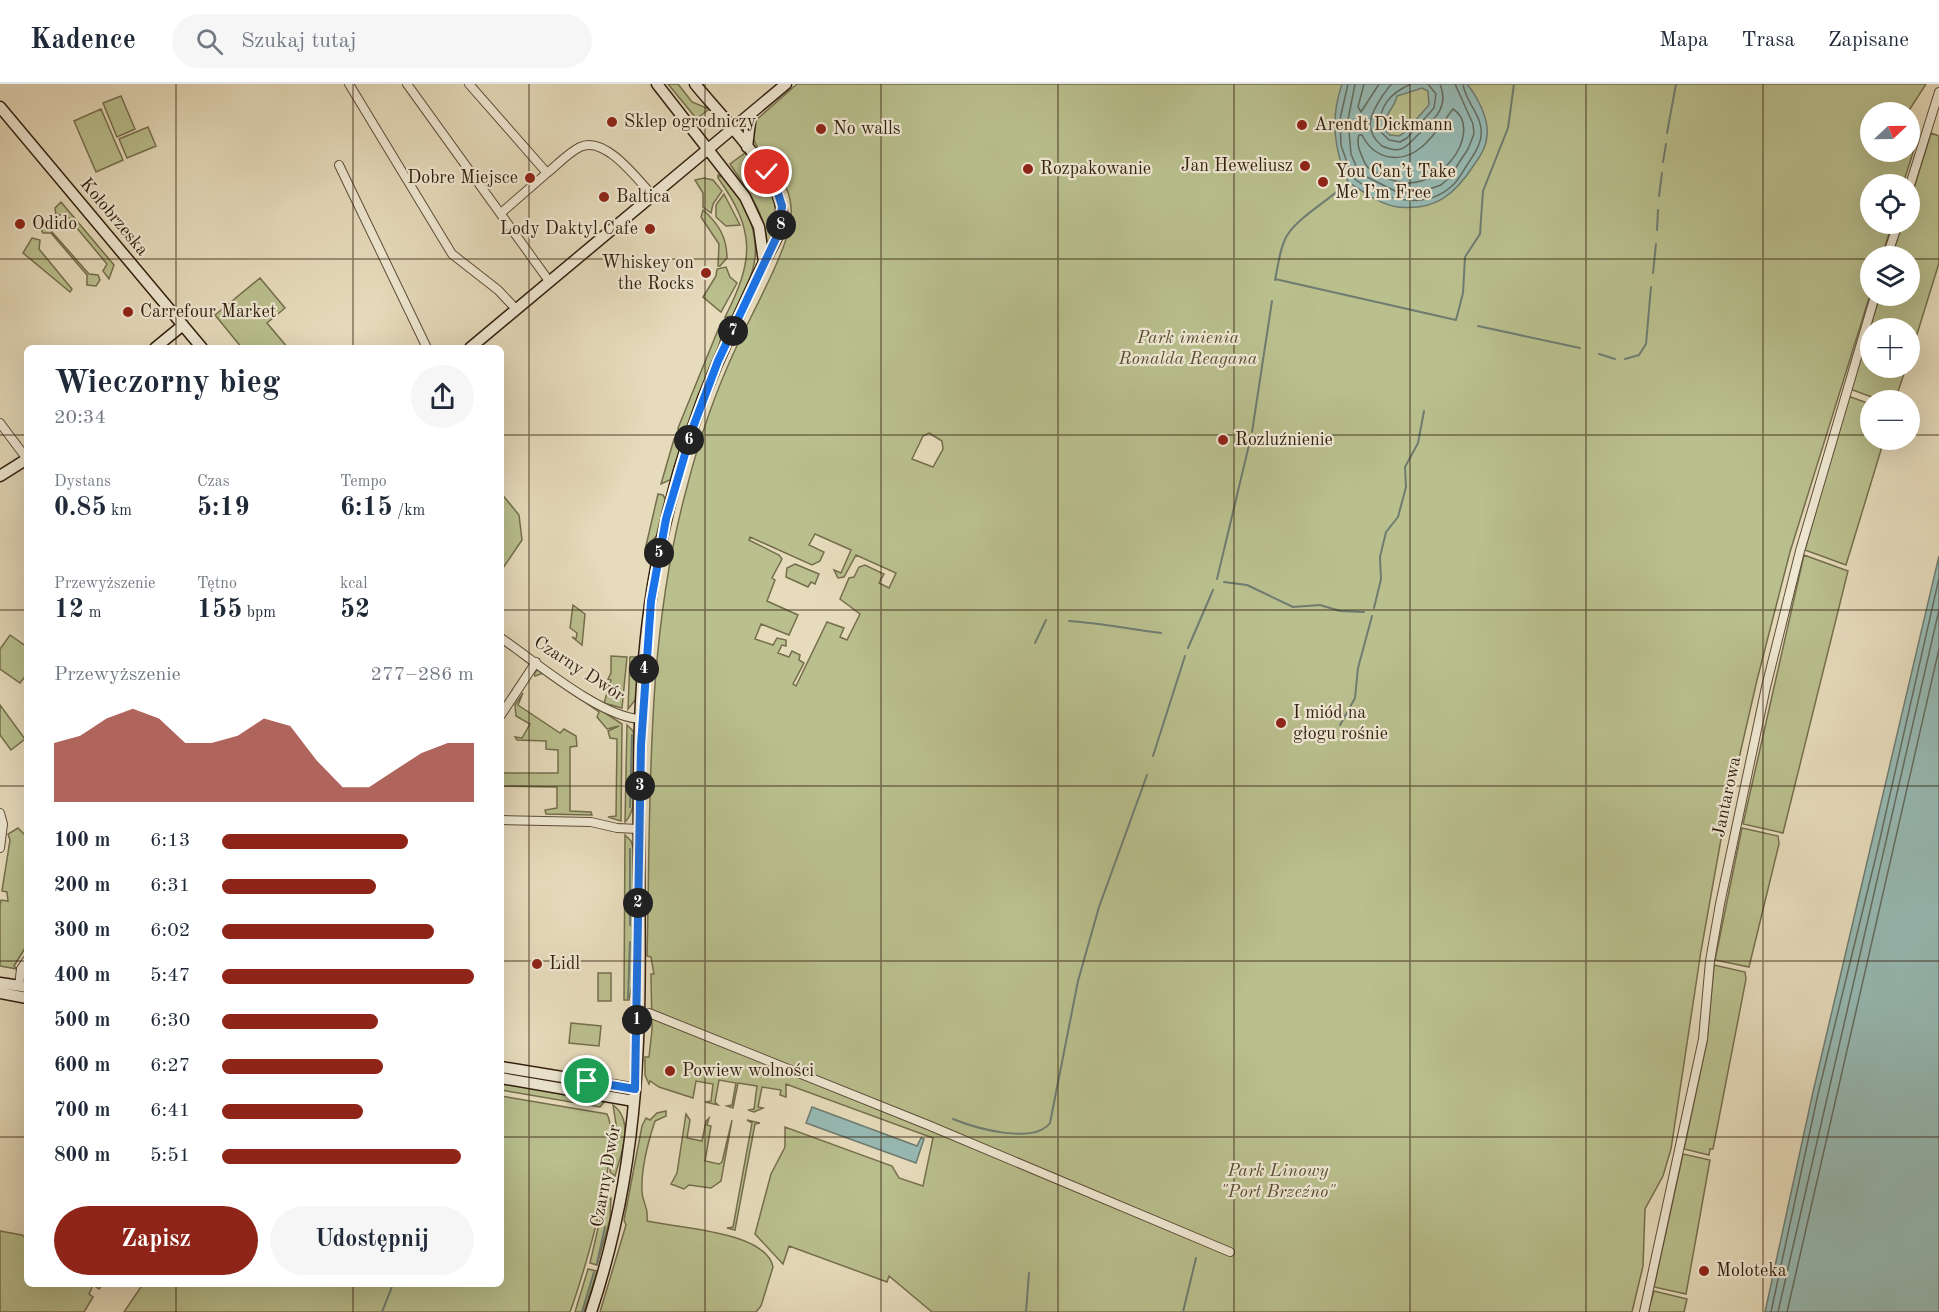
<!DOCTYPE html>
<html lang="pl">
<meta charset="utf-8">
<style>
:root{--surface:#fff;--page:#f6f6f7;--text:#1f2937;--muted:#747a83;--line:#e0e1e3;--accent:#8f2418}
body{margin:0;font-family:"Old Standard TT",serif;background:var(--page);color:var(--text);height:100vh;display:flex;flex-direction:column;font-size:22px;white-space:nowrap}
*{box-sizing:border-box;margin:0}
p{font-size:20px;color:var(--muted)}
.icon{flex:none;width:33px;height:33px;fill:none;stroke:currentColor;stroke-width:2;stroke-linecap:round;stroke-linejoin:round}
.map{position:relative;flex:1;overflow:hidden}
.side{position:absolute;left:24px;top:261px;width:480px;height:942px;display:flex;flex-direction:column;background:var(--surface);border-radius:9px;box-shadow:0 6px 24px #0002}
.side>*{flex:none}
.needle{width:39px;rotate:68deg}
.fabs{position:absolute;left:1860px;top:18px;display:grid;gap:12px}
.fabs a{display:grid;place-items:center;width:60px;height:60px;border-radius:50%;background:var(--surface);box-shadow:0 6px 24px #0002;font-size:30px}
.pin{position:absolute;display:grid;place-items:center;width:51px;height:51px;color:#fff;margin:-26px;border:3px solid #fff;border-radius:50%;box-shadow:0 2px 6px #0007}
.km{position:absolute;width:30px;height:30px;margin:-15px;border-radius:50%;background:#222;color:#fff;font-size:16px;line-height:30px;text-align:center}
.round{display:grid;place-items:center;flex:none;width:63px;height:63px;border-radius:32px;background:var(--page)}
.head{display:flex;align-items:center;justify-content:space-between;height:102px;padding:0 30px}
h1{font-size:33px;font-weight:700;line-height:45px}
.figures{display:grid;grid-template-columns:repeat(3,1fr);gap:9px;height:102px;padding:6px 30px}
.figures div{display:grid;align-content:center}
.figures b{font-size:26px;font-weight:700}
.figures small{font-size:16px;font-weight:400}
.figures p{font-size:16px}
.chart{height:168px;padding:12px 30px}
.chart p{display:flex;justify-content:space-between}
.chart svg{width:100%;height:108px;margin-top:6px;fill:var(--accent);opacity:.7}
.cta{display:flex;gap:12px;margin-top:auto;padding:12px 30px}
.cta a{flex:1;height:69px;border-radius:36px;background:var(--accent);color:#fff;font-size:24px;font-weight:700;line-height:69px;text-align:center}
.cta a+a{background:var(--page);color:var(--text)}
ul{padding:0 30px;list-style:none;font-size:20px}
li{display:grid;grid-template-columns:96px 72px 1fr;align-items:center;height:45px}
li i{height:15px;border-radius:8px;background:var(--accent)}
header{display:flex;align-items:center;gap:36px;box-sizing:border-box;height:84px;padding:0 30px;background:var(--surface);border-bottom:2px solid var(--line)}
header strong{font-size:28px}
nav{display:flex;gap:33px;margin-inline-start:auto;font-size:21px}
.search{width:420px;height:54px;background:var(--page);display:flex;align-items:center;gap:15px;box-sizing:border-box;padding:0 21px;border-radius:33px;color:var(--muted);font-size:22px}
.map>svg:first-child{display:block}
.green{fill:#b9bf8d;stroke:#756e4d;stroke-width:1.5;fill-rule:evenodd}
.water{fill:#97bab4;stroke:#6e7c71;stroke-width:1.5;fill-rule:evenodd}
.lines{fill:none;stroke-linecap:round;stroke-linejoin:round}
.shore{stroke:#646c60;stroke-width:1.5}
.stream{stroke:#6e7c71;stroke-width:2}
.street-casing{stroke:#5e4d38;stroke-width:10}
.secondary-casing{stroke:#311e0d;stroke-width:13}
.street{stroke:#efe8d3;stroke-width:8}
.secondary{stroke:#efe8d3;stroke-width:10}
.route-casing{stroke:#fff;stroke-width:12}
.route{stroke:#1a73e8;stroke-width:8}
.grid{fill:none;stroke:#311e0d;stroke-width:1.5;stroke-opacity:0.55}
.poi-dot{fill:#8f2418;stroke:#efe8d3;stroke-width:2}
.labels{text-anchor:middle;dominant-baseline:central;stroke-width:4.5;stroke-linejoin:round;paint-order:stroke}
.poi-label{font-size:18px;fill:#311e0d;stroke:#efe8d3;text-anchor:start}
.street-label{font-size:18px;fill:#311e0d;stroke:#efe8d3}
.park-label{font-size:18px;font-style:italic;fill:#5a4e33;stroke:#efe8d3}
</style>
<header>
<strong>Kadence</strong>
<div class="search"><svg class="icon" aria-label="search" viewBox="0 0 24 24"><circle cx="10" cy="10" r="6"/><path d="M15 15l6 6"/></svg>Szukaj tutaj</div>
<nav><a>Mapa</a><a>Trasa</a><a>Zapisane</a></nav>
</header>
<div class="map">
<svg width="1939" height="1228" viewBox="0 0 1939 1228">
<rect width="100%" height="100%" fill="#e6dbbb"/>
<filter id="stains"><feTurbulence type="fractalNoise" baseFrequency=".00333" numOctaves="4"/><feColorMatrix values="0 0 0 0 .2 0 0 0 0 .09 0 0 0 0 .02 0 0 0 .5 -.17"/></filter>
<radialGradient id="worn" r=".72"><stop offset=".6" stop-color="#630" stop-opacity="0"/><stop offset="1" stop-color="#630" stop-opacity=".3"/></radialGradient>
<!-- green -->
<path class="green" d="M668,0H678L692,18L709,25L693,38L695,33Z
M797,0H1926L1908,28H1870V68H1910V47L1918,53L1903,100H1870V140H1892L1882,172H1870V211L1790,468L1757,596L1723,744L1701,867L1671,1065L1663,1092L1645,1125L1643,1182L1632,1228H932L889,1192L887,1198L789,1162L783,1180L755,1150L771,1090L785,1063V1043L892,1082L899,1094L923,1102L933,1054L786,1000V1013L780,1011L781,1006L762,1003L758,1023L763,1024L754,1028L748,1026L754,1025L757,1002L738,999L733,1024L727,1022L732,1021L736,999L719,996L715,1018L718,1021L705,1018L711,1017L713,1000L696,997L693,1014L659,1003L650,997L649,1000L645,991V973H649L652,946L651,890H654L651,873L647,872C651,716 645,555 687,403C699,356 714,311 735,266C749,234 789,165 791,133C794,94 765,85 753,54L755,37ZM929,349L942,357L943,365L933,383L912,375L923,352ZM815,450L851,466L841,489L834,486L838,494L844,493L856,471L896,489L889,504L879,499L884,490L865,481L859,483L854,493L849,494L840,515L860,530L847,556L840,553L844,544L827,538L796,602L793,600L804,579L799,576L800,571L792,567L789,573L778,569L782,561L786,562V556L777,554L773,561L755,555L761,540L789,551L798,531L767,517L775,496L772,494L782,475L779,471L749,456L750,453L812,481L820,477L824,468L809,461Z
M121,12L135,45L117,53L103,19Z
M101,25L123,76L96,88L74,37Z
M148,43L156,62L127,74L119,55Z
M1931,49L1939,52V179L1910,273V244H1870V284H1906L1895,316H1880L1850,305L1880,212H1910V172H1892L1902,140H1910V117Z
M745,69C771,101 784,120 770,161L767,160C766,130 746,104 730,80Z
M718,91C731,96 739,109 745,122C765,170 754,187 733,232L725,233C754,176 756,147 718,94Z
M704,94L713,96L722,107L713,120L711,129L703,123V109L695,96Z
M724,110L740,141L726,142L716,133V121Z
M61,118L114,181L109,195L103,187L107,180L66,131H56L55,124Z
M703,126C718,139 727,153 727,174L720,182H718L719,160L701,133Z
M45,137L53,138L52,148L89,190L98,191L100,196L96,202L87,201V191L51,149H43L40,144Z
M32,154L40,156L39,165L72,205L70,208L23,169Z
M726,183L730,193L737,199L721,228L703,213L716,192L717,185Z
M260,194L285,224L267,239L288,264H242L215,231Z
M718,246L721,253L719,262L686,347L679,348L678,344Z
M1848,312L1870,320V356H1884L1846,481L1805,466Z
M677,353L683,357L672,395L661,400L674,355Z
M501,409L519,431L522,456L501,487Z
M658,410L663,411L666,416L658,450L645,466Z
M1804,471L1848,487L1783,749L1743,740Z
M795,480L819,490L815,500L811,498L808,503L786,493L787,484Z
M573,521L585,530L582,561L572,553L576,555L577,549L570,544Z
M10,551L27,563V590L20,599L0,585V565Z
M611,572L627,573L622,624L604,619L611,596L608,595L611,589Z
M630,573H639L636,615L628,625Z
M538,585L622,640L621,737L608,733L616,732L617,655L610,654L608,647L619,642L607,645L597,633L599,628L543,589L535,592L534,590Z
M523,609L518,621L560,649L564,645L576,652L577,662L570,663V727L591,728L592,731L546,730L545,726L557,724V703L501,702V689H558V666L546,665V657L517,656L515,653L522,654L530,640L516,632L515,621Z
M0,621L25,655L11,666L0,651Z
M627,641L633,647L635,654C635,674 640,725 625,738Z
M18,744L27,753V861L14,882L17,885L0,882V822L1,816L8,817L7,808L2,807L10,756L8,750Z
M1742,744L1778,752L1779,760L1749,883L1715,876Z
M625,751L631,757L634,766V890L629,916H624Z
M1714,881L1745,888L1746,895L1713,1065H1710L1709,1071L1684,1065L1707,957Z
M598,889H611V917H598Z
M571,939L601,942L599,962L569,959Z
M501,999L605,1017L604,1018L600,1023L501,1006Z
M501,1012L607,1030C623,1060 583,1193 570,1228H124L143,1200H501Z
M613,1021C635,1037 621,1070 615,1092L610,1088L616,1040Z
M666,1027V1032L655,1037C648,1058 641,1084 642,1107C642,1120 649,1121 647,1137C677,1144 766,1147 773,1183L761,1222L756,1228H600L626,1141L624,1136L642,1042L646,1034L650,1036L657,1029Z
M686,1030L690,1036L687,1054L702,1057L706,1037L709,1034L707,1041L711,1042L705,1077L719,1080L722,1078L732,1036L721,1097L711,1104L689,1101L684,1105L671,1100L677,1089Z
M747,1036L760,1039L755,1040L735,1146L727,1144L733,1143L752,1039Z
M1683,1070L1710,1076L1686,1210L1654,1203Z
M611,1114L610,1135L597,1181L590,1179L604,1118Z
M0,1147L22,1151L27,1155V1200H103L99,1205L93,1201L89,1210L93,1213L84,1228H0Z
M588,1185L597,1187L584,1228H575Z
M1654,1207L1687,1215L1684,1228H1648Z"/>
<!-- water -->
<path class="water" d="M1342,0H1467C1477,12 1489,35 1487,51C1487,61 1480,73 1474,81C1455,110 1436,127 1398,123C1381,121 1362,107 1348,98C1334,65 1330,35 1342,0ZM1422,4L1428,7L1429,21L1404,49L1399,52L1390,51L1385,46C1385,25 1394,27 1397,12Z
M1939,472V1228H1765L1813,1008Z
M812,1023L917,1062L921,1054L924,1055L916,1079L806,1039Z"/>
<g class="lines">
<!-- shore -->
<path class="shore" d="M1348,0L1340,35L1341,61L1352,93C1380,115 1425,129 1454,100C1459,95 1463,87 1467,81C1473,72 1480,62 1481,52C1484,33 1465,18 1463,0
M1355,0L1348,36L1351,70L1359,89L1399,109H1418L1441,101L1449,94L1468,65L1474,50L1473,40L1455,0
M1364,0L1358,23L1361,28L1379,0
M1392,0C1387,4 1387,7 1383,11C1371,29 1362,45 1382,62C1405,72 1407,60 1421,48C1436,34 1449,22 1440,0
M1411,0C1390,9 1379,22 1379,46L1389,56L1400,58L1407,54L1434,24L1436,10L1428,0
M1453,25C1486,46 1437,120 1385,93C1377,89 1367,86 1364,77C1360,68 1356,60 1359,51H1362C1368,63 1377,71 1390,73C1420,78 1438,44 1453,25Z
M1771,1228L1818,1010L1877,768L1939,494
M1778,1228L1939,526
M1787,1228L1939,565"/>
<!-- stream -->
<path class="stream" d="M1667,49L1676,0
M1663,78L1666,60
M1659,112L1662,89
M1657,146L1658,126
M1653,189L1656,160
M1275,195L1456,236L1463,209L1465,173L1480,150L1483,107L1508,44L1514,0
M1275,196C1278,183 1280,161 1288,150C1300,132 1331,115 1348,98
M1478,242L1580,264
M1599,270L1615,275
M1625,275L1639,271L1646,260L1651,203
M1252,348L1272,217
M1217,495L1249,361
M1224,498L1247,501L1293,523L1320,521L1340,527L1364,528
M1374,524L1381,495L1380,473L1386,448L1398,433L1406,403L1405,383L1418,359L1424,327
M1069,537C1100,539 1130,545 1161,549
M1035,559L1046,536
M1188,564L1213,506
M1340,641L1355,614L1358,584L1372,532
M1153,672L1185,572
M630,723L632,651
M630,841V765
M628,914L630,858
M953,1035C975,1044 1033,1061 1050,1039L1078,897L1099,823L1147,691
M597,1179L605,1143
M382,1228L393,1200
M582,1228L594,1188
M1026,1228L1029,1189
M1183,1228L1196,1174"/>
<defs>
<path id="street" d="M349,0L452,170L498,206L516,225
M407,0L549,197
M469,0L547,89C557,81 568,69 580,63C605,51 637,95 653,112
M339,81L427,264
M1910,101L1939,8
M501,129L547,89
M1887,172L1898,140
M0,339L27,375
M501,554C535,577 602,635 642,635
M501,631L536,578
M0,729L3,740L0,764
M501,736L591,738L617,744L638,745
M19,902L21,885L27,876
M649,929L928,1041L1230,1168
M1644,1228L1703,955L1710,877L1720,820L1766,603L1800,467L1875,212"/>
<path id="secondary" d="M657,0L745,113L759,143L764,178
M0,23L202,264
M747,63L751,30
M155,264L183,241
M470,264L786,0
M0,392L27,375
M0,899L27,903
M0,909L27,914
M501,983L635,1005
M501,994L634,1017
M591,1228C615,1156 629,1082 635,1007C649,833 624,656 656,484C669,414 689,345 717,280C732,247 747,213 763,180C771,164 781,151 782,133C784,94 720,31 695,0"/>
</defs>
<!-- street casing -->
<use href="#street" class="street-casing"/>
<!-- secondary casing -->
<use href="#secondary" class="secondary-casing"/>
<!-- street -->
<use href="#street" class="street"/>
<!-- secondary -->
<use href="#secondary" class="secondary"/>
</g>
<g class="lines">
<defs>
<path id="route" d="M587,997L635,1005L641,661L651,517L666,435L692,346L718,277L779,148L782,122L776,103L767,88"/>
</defs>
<!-- route casing -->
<use href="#route" class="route-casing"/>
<!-- route -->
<use href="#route" class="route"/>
</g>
<!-- grid -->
<path class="grid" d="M176,0V264M353,0V264M529,0V1228M705,0V1228M881,0V1228M1058,0V1228M1234,0V1228M1410,0V1228M1586,0V1228M1763,0V1228M0,175H1870M1910,175H1939M0,351H27M501,351H1870M1910,351H1939M0,526H27M501,526H1939M0,702H27M501,702H1939M0,877H27M501,877H1939M0,1053H27M501,1053H1939M176,1200V1228M353,1200V1228"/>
<!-- markers -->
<g class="poi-dot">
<circle cx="612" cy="38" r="6"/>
<circle cx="1302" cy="41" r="6"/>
<circle cx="821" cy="45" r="6"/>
<circle cx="1305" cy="82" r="6"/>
<circle cx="1028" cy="85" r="6"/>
<circle cx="530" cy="94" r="6"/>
<circle cx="1323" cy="98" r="6"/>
<circle cx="604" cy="113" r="6"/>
<circle cx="20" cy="140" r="6"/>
<circle cx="650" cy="145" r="6"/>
<circle cx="706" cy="189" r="6"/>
<circle cx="128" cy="228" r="6"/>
<circle cx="1223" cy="356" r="6"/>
<circle cx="1281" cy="639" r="6"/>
<circle cx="537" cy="880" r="6"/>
<circle cx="670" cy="987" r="6"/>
<circle cx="1704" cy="1187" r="6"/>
</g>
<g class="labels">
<!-- poi labels -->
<g class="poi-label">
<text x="624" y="38">Sklep ogrodniczy</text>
<text x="1314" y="41">Arendt Dickmann</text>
<text x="833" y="45">No walls</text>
<text x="1293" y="82" text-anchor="end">Jan Heweliusz</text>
<text x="1040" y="85">Rozpakowanie</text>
<text x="1335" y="88">You Can’t Take<tspan x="1335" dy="21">Me I’m Free</tspan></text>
<text x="518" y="94" text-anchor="end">Dobre Miejsce</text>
<text x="616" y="113">Baltica</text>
<text x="32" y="140">Odido</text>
<text x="638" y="145" text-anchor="end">Lody Daktyl Cafe</text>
<text x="694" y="179" text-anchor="end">Whiskey on<tspan x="694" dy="21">the Rocks</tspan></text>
<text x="140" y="228">Carrefour Market</text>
<text x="1235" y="356">Rozluźnienie</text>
<text x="1293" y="629">I miód na<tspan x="1293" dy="21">głogu rośnie</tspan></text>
<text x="549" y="880">Lidl</text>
<text x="682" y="987">Powiew wolności</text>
<text x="1716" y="1187">Moloteka</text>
</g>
<!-- street labels -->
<g class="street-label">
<text transform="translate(114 133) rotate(50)">Kołobrzeska</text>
<text transform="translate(579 585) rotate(33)">Czarny Dwór</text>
<text transform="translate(1727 713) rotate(-78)">Jantarowa</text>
<text transform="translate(606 1092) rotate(-80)">Czarny Dwór</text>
</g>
<!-- park labels -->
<g class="park-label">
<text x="1188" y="254">Park imienia<tspan x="1188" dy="21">Ronalda Reagana</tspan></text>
<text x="1278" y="1087">Park Linowy<tspan x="1278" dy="21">"Port Brzeźno"</tspan></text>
</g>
</g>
<rect width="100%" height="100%" filter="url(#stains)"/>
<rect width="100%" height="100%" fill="url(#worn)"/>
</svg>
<div class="fabs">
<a><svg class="needle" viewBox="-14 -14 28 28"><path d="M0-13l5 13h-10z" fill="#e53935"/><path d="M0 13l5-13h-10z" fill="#747a83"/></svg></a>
<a><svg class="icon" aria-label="locate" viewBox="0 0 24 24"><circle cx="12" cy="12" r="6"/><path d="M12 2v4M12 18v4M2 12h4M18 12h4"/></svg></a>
<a><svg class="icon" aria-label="layers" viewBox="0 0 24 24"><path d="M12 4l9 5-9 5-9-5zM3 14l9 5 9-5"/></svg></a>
<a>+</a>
<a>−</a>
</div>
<div class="pin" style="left:587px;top:997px;background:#1e9e55"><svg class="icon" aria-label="arrive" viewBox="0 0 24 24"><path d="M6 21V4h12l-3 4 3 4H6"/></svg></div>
<div class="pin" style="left:767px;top:88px;background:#d93025"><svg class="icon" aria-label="check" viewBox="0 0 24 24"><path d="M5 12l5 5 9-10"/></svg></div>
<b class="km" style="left:637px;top:936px">1</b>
<b class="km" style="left:638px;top:819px">2</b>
<b class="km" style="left:640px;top:702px">3</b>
<b class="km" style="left:644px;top:585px">4</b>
<b class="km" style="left:659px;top:469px">5</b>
<b class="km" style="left:689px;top:356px">6</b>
<b class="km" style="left:733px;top:247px">7</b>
<b class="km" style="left:781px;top:141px">8</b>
<section class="side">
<div class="head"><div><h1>Wieczorny bieg</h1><p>20:34</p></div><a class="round"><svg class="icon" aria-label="share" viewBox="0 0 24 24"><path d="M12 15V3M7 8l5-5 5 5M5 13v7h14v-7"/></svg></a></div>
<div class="figures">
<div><p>Dystans</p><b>0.85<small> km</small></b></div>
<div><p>Czas</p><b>5:19</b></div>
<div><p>Tempo</p><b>6:15<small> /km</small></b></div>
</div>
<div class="figures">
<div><p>Przewyższenie</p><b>12<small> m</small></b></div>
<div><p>Tętno</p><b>155<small> bpm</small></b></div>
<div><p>kcal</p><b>52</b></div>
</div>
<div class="chart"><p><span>Przewyższenie</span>277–286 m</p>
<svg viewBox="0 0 160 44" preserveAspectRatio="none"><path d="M0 44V20L10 17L20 10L30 6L40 10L50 20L60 20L70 17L80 10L90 13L100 27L110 38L120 38L130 31L140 24L150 20L160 20V44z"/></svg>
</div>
<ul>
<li><b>100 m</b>6:13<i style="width:74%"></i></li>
<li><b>200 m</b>6:31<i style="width:61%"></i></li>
<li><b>300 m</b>6:02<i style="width:84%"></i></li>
<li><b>400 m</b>5:47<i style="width:100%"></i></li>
<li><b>500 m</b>6:30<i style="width:62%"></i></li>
<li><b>600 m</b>6:27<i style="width:64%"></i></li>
<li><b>700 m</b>6:41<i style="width:56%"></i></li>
<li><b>800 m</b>5:51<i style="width:95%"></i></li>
</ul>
<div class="cta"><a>Zapisz</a><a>Udostępnij</a></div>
</section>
</div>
